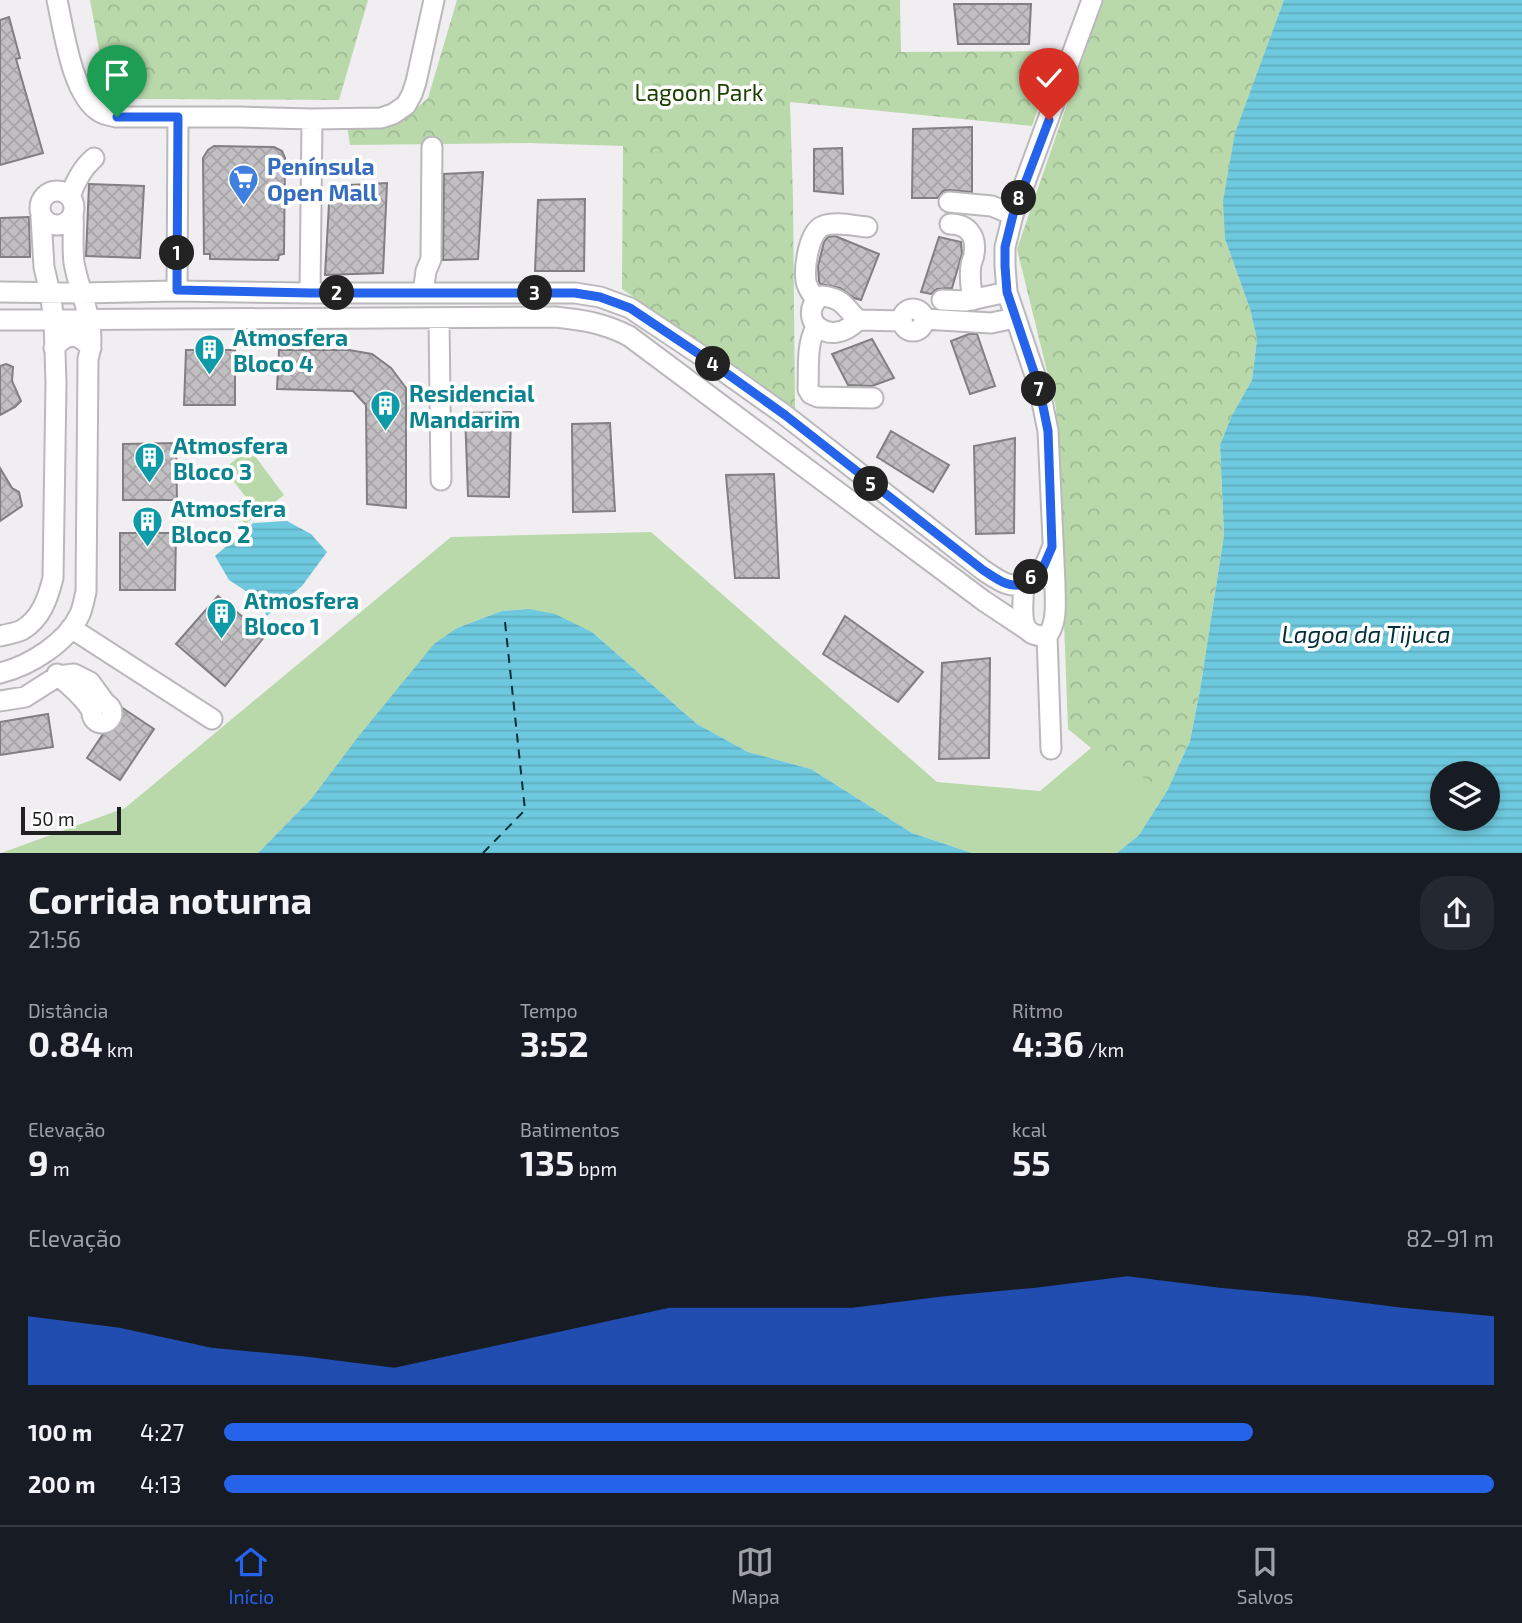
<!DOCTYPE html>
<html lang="pt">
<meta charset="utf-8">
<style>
:root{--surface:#171b24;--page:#242831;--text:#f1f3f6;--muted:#9ea1a6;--line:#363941;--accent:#2563eb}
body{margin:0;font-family:"Exo 2",sans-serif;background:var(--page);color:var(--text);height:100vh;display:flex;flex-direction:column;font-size:26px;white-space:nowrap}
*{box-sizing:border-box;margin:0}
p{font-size:23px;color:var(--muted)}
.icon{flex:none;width:38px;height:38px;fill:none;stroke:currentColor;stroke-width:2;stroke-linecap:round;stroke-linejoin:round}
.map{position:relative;height:853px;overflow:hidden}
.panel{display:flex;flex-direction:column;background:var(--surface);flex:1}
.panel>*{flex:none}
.buttons{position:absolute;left:1430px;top:761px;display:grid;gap:14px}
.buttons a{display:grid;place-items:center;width:70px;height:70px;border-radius:50%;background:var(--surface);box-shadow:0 4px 10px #0003;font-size:35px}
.scale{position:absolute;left:21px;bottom:18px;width:100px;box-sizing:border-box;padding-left:7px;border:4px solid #212021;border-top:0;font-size:19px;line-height:24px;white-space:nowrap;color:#212021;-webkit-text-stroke:5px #fff;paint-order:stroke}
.pin{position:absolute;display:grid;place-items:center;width:60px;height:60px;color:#fff;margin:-72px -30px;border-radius:50% 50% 50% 0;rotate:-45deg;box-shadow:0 0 7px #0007}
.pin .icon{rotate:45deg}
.km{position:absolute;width:35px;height:35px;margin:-18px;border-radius:50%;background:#222;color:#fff;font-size:19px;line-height:35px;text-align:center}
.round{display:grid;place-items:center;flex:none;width:74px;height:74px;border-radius:28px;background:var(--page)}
.headline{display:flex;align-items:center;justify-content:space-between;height:119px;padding:0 28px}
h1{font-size:38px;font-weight:700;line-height:52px}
.metrics{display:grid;grid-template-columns:repeat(3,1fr);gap:10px;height:119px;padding:7px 28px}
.metrics div{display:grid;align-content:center}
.metrics b{font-size:35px;font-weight:700}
.metrics small{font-size:19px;font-weight:400}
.metrics p{font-size:19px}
.chart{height:196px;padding:14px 28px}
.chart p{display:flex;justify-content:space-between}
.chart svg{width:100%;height:126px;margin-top:7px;fill:var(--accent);opacity:.7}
ul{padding:0 28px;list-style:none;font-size:23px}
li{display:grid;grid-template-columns:112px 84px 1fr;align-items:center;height:52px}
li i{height:18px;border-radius:9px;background:var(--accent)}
.tabs{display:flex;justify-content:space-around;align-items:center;height:98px;border-top:2px solid var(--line);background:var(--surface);font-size:19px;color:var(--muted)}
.tabs a{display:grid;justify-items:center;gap:4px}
.tabs .selected{color:var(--accent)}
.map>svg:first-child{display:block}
.grass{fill:#b9d9ab}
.park{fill:url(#park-crowns)}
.water{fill:url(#water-rules);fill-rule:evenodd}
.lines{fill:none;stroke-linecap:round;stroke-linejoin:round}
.ferry{stroke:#023039;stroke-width:2;stroke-dasharray:9 7;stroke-linecap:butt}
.building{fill:url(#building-cross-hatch);stroke:#817f81;stroke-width:2}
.minor-casing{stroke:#bab8bb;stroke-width:23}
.minor{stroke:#fff;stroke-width:19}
.route-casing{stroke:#fff;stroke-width:14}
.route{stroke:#2563eb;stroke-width:9}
.labels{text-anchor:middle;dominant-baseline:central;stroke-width:7;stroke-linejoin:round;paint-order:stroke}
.park-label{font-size:23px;fill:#1c4001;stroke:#fff}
.shop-label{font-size:23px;font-weight:bold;fill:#366cbe;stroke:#fff;text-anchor:start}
.culture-label{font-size:23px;font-weight:bold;fill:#0d838f;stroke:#fff;text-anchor:start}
.water-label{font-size:24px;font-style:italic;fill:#023039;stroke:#fff}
</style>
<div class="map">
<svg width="1522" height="853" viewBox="0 0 1522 853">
<defs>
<pattern id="park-crowns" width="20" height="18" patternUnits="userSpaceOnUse" patternTransform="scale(1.75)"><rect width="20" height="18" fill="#b9d9ab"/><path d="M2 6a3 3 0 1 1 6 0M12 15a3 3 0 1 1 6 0" fill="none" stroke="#9fba93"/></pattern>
<pattern id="water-rules" width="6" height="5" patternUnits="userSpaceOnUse" patternTransform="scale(1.75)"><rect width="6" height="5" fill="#6ec9de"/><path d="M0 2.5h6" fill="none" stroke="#5facbe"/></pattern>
<pattern id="building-cross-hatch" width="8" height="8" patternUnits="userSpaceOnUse" patternTransform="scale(1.75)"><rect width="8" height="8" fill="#c1bfc1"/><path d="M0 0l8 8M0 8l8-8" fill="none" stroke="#a6a4a6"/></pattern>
</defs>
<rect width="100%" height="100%" fill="#f1eef1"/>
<!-- grass -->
<path class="grass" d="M1179,0H1284L1235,133L1167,791L1139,835L1117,853H972L912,833L811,769L748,752L697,724L592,632L529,609L502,611L457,628L312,798L258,853H1L125,808L451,537L651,532L937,782L1040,791L1091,748Z
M249,448L284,495L259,514L224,469Z
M243,498L256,516L245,524L232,507Z"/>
<!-- park -->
<path class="park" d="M90,0H368L339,100L133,99L119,95L104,77Z
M457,0H900L901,52L1058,51L1032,126L790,102L793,198L795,410L622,289L623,146L529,143L350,145L347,126L400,123L428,98Z
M1103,0H1284L1235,133L1223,201L1225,239L1250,309L1257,338L1252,380L1231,417L1220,445L1224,535L1200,690L1190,741L1167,791L1091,748L1068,729L1056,408L1017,249Z"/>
<!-- water -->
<path class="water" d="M1284,0H1522V853H1117L1139,835L1167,791L1190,741L1200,690L1224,535L1220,445L1231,417L1252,380L1257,339L1250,309L1225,239L1223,201L1235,133ZM1442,774H1488V819H1442Z
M287,521L311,534L327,552L302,586L267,616L255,597L229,580L215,556L253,523Z
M529,609L555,614L592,632L697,724L748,752L811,769L912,833L972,853H258L312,798L358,737L434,644L457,628L502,611Z"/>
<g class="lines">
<!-- ferry -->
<path class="ferry" d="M483,853L525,810L505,622"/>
</g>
<!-- building -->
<path class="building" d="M954,4H1031L1029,44H958Z
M9,17L20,58L16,59L43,153L0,165V20Z
M972,127V192L949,190L943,191L938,198H912L913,129Z
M214,146L274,147L282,151L285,158L284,254L279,255L278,260L210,259V254H204L203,158L208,150Z
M842,148L843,194L814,191V149Z
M483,172L478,259L443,260L444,174Z
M387,183L383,273L325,275L330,186Z
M89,184L144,186L140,258L86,256Z
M585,199L584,271H535L538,200Z
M29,217L30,257H0V218Z
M835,236L879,254L861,300L854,298L840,288L820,284L819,281L818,266L824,242L828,237Z
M939,237L961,242L962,254L952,288L937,289L931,294L921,292Z
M969,334H977L995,386L970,394L951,341Z
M872,339L894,378L872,386L848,385L832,354Z
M186,350H235V405H184Z
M279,350H349L372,354L391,368L406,388V508L367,504L366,405L353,391L277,389Z
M6,364L13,367L12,381L21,401L15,407L0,415V366Z
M511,412L509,497L468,496L465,413Z
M610,423L615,511L573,512L572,424Z
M891,431L949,465L933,492L877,457Z
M1015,438L1014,533L976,534L974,446Z
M176,443L177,500H123V444Z
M0,468L12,488L19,492L22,506L0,521Z
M774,474L779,578H735L726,475Z
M120,533H176L175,590H120Z
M218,596L265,636L225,686L176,644Z
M845,616L923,672L898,702L823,654Z
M990,658L989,758L939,759L942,663Z
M121,707L154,729L120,780L87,758Z
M48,714L53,747L0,755V722Z"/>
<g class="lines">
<defs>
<path id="minor" d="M57,0C64,31 72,96 100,112C105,115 112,116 116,117H238L312,119L381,118L393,114L406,105L412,94L416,82L434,0
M40 208a17 17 0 1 1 34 0a17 17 0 1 1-34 0Z
M70,197C75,182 82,168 94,158
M949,202L992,206L1013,215
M950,224C968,224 977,236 974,254C974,258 971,262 971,265C969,277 971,289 973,300
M177,291L178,117
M0,292L82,293L177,291L310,293H575L600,297L630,308L705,358L785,415L983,570C997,579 1008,589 1026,584
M310,293L312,119
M423,293L426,271L431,259L432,147
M816,300C812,294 807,288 806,281C804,266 809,231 823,226C836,221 854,226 867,227
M942,300L966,301L1007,292
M902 320a11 11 0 1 1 22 0a11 11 0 1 1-22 0Z
M439,318L441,480
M924,319L991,323L1015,318
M0,320L555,317C583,320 604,323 629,336L984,601L1029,631
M858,320C829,351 794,317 821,296C844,298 844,307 858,320L902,321
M816,327C806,345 809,369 808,389L811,394L818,397L873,398
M54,348C67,333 77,332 91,348
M1032,577C1041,574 1048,578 1055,584C1055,602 1058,622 1047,636C1022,637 1022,620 1023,601C1023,595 1023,589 1026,584C1029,578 1033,577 1038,573C1046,567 1049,556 1052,548
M1055,584L1048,431L1039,387L1007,292L1005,266V247L1013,215L1092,0
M71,628L212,719
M0,636C7,634 16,633 22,630C41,619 48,598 53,578L56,383L54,320L50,293L44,267L41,217
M1047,636L1051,749
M0,673C29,666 67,643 80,614C83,607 84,599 86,592L88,359C98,326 80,296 74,263C72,247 74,229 73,213
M57,674C70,687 82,694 92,711
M0,701L25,697L58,676L74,674L90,682L106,704
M92 713a10 10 0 1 1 20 0a10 10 0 1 1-20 0Z"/>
</defs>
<!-- minor casing -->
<use href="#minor" class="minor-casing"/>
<!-- minor -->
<use href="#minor" class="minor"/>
</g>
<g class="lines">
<defs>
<path id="route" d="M117,117H178L177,290L310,293H575L600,297L630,308L705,358L785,415L983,570C997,579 1008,589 1026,584L1032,577L1042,570L1052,547L1048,431L1039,387L1007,292L1005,266V247L1013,215L1049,120"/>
</defs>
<!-- route casing -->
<use href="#route" class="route-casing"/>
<!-- route -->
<use href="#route" class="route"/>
</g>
<!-- icons -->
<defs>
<symbol id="supermarket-pin" viewBox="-11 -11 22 30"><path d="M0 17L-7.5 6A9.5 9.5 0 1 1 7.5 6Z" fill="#3f7fe0" stroke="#fff"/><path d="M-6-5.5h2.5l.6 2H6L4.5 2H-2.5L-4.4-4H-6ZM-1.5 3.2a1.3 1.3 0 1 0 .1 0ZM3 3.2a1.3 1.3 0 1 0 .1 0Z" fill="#fff"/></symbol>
<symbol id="building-pin" viewBox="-11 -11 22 30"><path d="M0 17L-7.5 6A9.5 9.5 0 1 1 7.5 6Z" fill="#0f9aa8" stroke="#fff"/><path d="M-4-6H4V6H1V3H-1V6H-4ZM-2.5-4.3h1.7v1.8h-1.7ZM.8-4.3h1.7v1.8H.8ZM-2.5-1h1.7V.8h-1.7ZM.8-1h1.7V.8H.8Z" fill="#fff"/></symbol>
</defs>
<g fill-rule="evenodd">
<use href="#supermarket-pin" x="226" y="162" width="35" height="47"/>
<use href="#building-pin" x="192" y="332" width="35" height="47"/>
<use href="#building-pin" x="368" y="388" width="35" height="47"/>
<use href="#building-pin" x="132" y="440" width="35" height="47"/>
<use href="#building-pin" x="130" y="504" width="35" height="47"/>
<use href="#building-pin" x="204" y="596" width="35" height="47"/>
</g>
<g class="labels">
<!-- park labels -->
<g class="park-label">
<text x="699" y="92">Lagoon Park</text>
</g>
<!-- shop labels -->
<g class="shop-label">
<text x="267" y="166">Península<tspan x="267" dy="26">Open Mall</tspan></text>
</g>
<!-- culture labels -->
<g class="culture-label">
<text x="233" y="337">Atmosfera<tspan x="233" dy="26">Bloco 4</tspan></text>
<text x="409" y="393">Residencial<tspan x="409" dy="26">Mandarim</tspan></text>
<text x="173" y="445">Atmosfera<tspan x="173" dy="26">Bloco 3</tspan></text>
<text x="171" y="508">Atmosfera<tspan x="171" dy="26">Bloco 2</tspan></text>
<text x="244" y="600">Atmosfera<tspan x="244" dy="26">Bloco 1</tspan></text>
</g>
<!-- water labels -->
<g class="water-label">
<text x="1366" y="633">Lagoa da Tijuca</text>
</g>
</g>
</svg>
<div class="buttons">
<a><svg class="icon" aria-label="layers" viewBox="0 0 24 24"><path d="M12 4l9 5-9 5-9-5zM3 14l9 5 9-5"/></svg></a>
</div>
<div class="scale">50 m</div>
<div class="pin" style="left:117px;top:117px;background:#1e9e55"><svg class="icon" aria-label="arrive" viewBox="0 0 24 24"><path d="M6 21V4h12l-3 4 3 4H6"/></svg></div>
<div class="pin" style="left:1049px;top:120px;background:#d93025"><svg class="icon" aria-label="check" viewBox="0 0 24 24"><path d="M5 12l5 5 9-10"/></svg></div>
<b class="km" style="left:177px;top:253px">1</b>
<b class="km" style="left:337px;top:293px">2</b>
<b class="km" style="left:535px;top:293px">3</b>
<b class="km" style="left:713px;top:364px">4</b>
<b class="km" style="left:871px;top:484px">5</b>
<b class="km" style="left:1031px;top:577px">6</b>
<b class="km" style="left:1039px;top:389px">7</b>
<b class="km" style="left:1019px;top:198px">8</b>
</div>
<section class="panel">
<div class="headline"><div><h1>Corrida noturna</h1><p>21:56</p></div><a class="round"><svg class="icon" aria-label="share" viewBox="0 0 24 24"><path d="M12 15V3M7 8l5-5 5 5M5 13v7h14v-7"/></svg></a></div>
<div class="metrics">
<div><p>Distância</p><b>0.84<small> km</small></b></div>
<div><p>Tempo</p><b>3:52</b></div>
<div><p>Ritmo</p><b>4:36<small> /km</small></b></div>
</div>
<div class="metrics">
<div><p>Elevação</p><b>9<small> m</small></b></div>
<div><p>Batimentos</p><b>135<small> bpm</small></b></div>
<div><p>kcal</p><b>55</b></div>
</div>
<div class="chart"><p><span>Elevação</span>82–91 m</p>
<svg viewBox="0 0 160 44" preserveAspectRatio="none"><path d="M0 44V20L10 24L20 31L30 34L40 38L50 31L60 24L70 17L80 17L90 17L100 13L110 10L120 6L130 10L140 13L150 17L160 20V44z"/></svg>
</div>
<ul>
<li><b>100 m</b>4:27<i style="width:81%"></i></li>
<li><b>200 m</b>4:13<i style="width:100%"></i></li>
</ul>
</section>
<nav class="tabs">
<a class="selected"><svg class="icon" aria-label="home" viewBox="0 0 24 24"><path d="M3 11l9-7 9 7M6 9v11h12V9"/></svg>Início</a>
<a><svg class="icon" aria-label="map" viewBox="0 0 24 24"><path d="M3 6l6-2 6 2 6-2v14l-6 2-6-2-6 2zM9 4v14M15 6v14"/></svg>Mapa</a>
<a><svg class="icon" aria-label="saved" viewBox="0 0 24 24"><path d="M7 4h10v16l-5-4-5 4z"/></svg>Salvos</a>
</nav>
